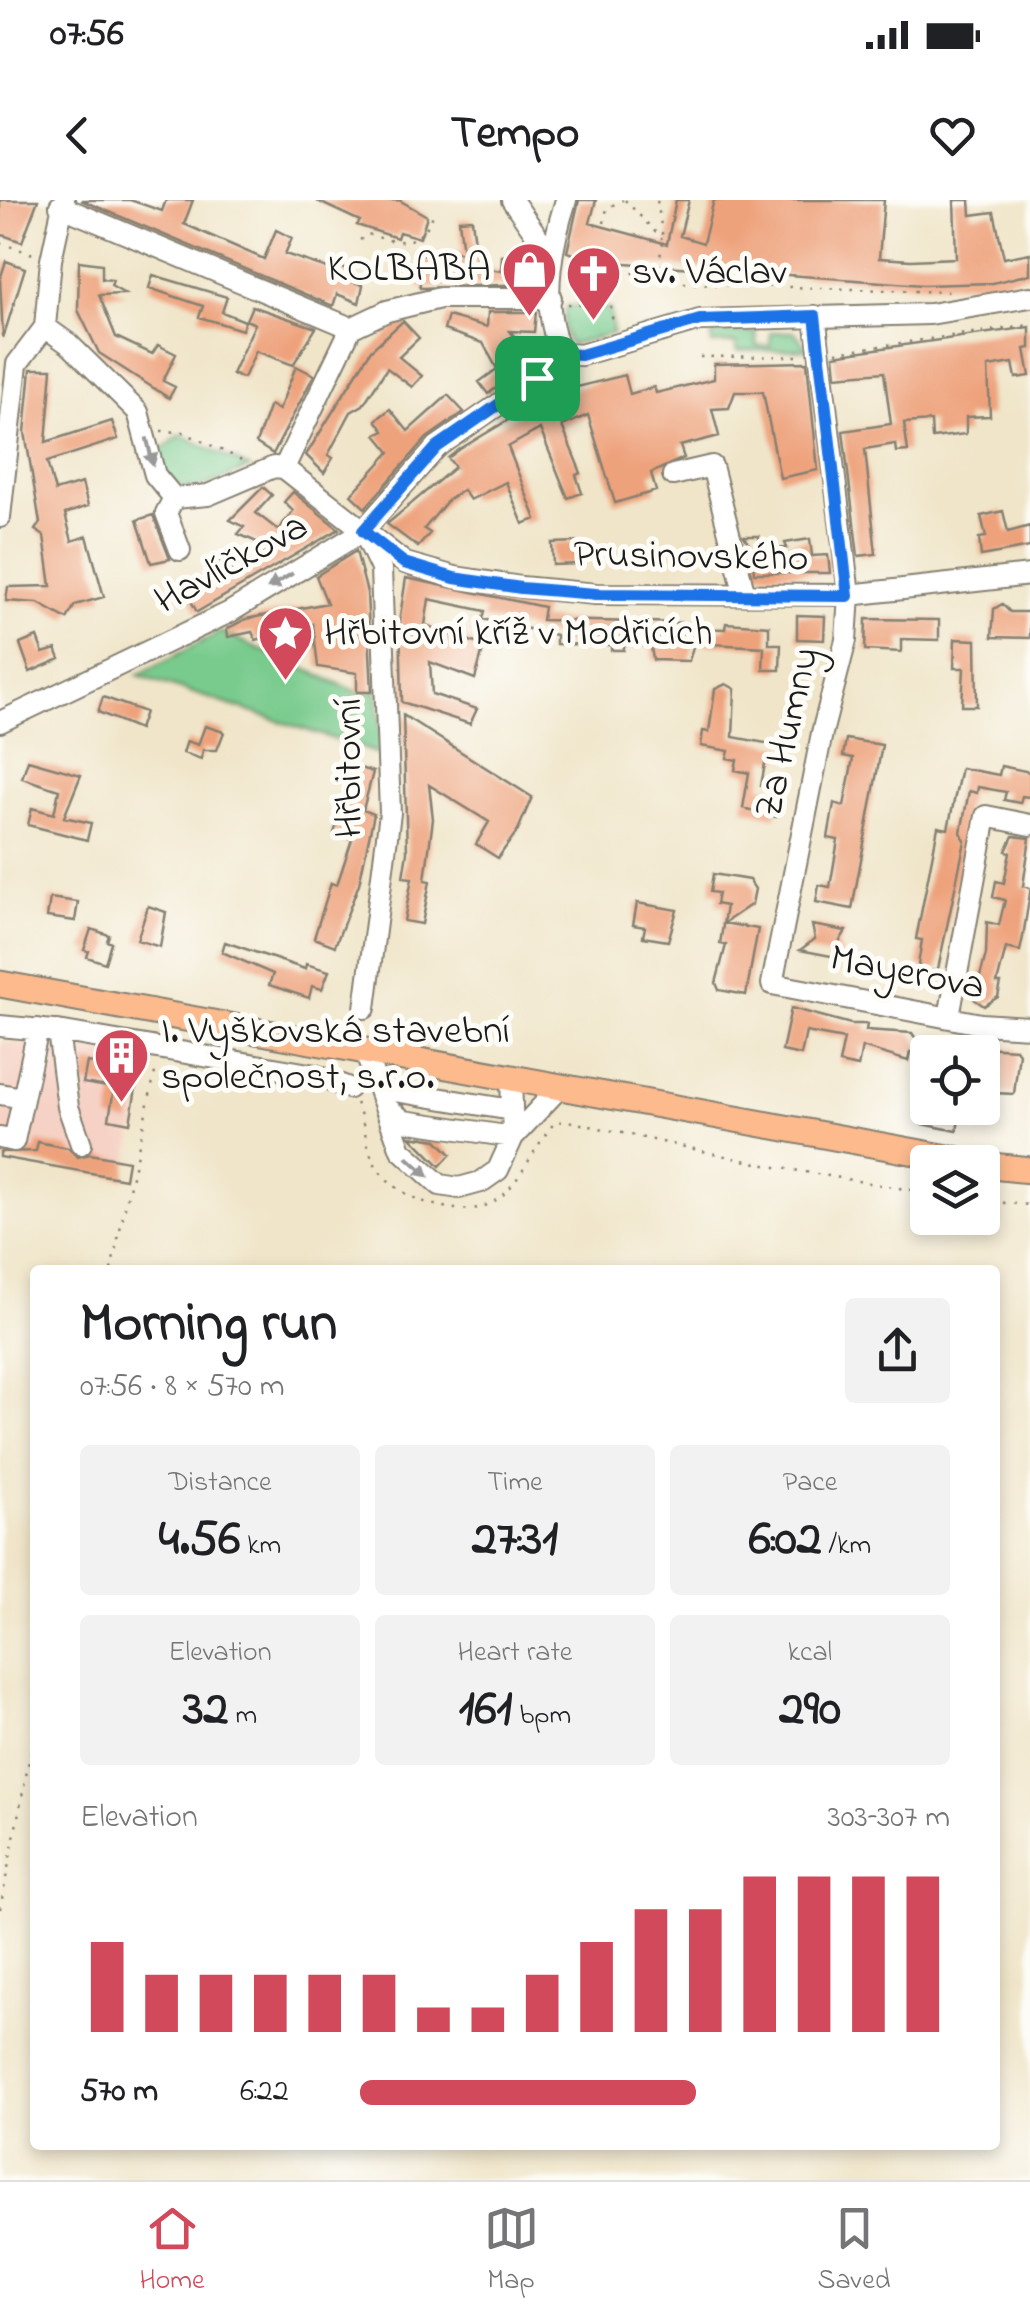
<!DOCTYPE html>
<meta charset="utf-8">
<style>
:root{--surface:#fff;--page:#f2f2f2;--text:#202124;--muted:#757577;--line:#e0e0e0;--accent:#d1495b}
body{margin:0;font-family:"Indie Flower",sans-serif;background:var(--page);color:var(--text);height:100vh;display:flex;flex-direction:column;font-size:38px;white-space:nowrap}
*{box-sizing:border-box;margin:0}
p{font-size:32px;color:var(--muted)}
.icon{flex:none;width:55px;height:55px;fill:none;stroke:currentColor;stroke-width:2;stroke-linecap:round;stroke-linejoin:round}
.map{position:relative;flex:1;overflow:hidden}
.sheet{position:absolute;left:30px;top:1065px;width:970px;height:885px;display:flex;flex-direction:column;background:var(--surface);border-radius:10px;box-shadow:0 5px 15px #0003}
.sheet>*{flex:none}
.tools{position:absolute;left:910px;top:835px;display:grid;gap:20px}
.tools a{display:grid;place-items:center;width:90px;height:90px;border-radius:10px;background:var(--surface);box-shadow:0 5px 15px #0003;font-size:50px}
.pin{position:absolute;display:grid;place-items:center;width:85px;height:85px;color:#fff;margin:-42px;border-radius:20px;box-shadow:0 5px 15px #0006}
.round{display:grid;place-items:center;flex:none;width:105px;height:105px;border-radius:10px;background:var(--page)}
.overview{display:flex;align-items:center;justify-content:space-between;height:170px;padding:0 50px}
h1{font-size:55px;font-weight:700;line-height:75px}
.metrics{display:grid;grid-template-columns:repeat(3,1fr);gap:15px;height:170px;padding:10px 50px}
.metrics div{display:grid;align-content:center;border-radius:10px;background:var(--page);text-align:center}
.metrics b{font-size:50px;font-weight:700}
.metrics small{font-size:28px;font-weight:400}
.metrics p{font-size:28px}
.chart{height:280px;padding:20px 50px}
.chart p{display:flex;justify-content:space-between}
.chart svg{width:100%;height:180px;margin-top:10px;stroke:var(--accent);stroke-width:6}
ul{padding:0 50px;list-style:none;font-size:32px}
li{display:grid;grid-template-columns:160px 120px 1fr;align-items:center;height:75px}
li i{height:25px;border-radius:12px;background:var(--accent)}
.status{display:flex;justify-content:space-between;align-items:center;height:70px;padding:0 50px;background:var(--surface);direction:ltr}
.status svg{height:28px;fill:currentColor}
header{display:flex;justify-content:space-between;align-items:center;height:130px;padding:0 50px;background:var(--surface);font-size:45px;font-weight:700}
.tabs{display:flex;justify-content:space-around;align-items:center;height:140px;border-top:2px solid var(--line);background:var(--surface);font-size:28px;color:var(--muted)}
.tabs a{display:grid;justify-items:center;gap:5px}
.tabs .current{color:var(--accent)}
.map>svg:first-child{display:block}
.built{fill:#f6d1c5}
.green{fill:#79cb8d;stroke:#4a7454;stroke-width:2.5}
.building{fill:#eea27c}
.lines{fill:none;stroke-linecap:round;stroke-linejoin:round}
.minor-casing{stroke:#868072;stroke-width:24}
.major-casing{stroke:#868072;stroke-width:29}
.path{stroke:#868072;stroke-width:2.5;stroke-dasharray:2.5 8;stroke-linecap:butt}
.minor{stroke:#fff;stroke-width:20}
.major{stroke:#fcba8d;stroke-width:25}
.oneway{fill:#999}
.route-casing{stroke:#fff;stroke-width:20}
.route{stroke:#1a73e8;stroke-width:12}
.labels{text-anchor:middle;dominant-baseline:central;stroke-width:10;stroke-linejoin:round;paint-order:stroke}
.poi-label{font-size:40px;fill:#1c1c1c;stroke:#fdfcf7;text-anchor:start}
.street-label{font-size:40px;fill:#1c1c1c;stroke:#fdfcf7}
</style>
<div class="status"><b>07:56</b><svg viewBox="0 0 49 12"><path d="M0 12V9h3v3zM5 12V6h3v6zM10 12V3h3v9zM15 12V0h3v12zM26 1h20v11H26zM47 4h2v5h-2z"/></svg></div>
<header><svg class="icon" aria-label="back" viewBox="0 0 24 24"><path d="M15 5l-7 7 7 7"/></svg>Tempo<svg class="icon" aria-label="heart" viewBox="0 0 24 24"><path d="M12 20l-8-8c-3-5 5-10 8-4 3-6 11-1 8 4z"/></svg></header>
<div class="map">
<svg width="1030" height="1980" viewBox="0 0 1030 1980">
<rect width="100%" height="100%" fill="#fdfcf7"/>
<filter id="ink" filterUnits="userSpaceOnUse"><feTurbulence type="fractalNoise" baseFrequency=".01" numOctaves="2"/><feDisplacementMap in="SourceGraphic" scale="20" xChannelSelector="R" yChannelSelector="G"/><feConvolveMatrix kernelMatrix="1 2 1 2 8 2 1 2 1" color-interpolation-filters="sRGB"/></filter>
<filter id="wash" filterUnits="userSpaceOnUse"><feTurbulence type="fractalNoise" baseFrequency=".0048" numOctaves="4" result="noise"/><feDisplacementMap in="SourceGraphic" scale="40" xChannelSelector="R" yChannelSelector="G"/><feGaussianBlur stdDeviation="2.25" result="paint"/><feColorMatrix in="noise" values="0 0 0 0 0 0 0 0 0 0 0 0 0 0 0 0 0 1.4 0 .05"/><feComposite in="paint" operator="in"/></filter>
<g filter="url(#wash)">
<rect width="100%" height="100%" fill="#f0e5c9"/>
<!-- built -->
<path class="built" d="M0,842L143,857L146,865L125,979L0,957Z"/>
<!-- green -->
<path class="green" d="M589,105L610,109L613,133L570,145C562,134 564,117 566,107Z
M756,132L757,146H770L771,132H795L807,149L737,151L736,143L712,144V133Z
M181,235L250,268C209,283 171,310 158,252Z
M221,432L357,492L377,491L383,555L138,475Z"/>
<g id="blocks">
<!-- building -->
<path class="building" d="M0,0H38L22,42L0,34Z
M81,0H130L162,11L166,0H193L184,24L264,59L276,30L292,38L285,54L327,68L330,60L346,69L343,78L363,85L359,103L337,94L333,106Z
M399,0L427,16L420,38L399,32L397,38L357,25L360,21L317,1Z
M579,0H596L590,23L667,44L676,0H689L680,36L703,43L714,0H884L879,58L911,60L956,58L954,0H970L971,15L994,12L1004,58L1030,53V74L993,83L923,85L597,61L567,52Z
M472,19L478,67L501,71L502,56L531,53L529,84L420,88L419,54L463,52L459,20Z
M6,61L25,68L3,138L0,79Z
M79,61L102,64V79L113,80L111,86L125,94L99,95L116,137L152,154L158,145L176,154L163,181L175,187L169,198L99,153L78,110Z
M153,75L227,97L222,112L245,121L242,130L199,117L203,106L149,88Z
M252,106L316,128L293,165L256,151L244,178L232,174L255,124L246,120Z
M488,112H536L534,132L510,131L533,160L488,194L479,182L497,169L483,143L444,130L448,116L487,127Z
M403,121L419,138L399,157L422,176L412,187L387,168L363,205L351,212L328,255L333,258L324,273L306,255L371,150Z
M1030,127V148L1025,149L1030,176L1016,178L1013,163L988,167L990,216L966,217V234L932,238L931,221L904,223L908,251L896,252L895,244L865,249L876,354L858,356L843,231L891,224L884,172L836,176L834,155Z
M807,162L818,270L780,278L763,192H735L729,208L712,209L719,236L680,246L684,258L651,273L656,291L615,303L588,215L562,226L581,273L576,275L582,293L568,298L540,229L508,247L536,319L523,324L506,282L470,300L463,290L448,300L424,329L430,333L418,347L387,324L455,267L448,258L460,249L528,208L577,187L625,175L630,194L654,187L656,193L714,179V164Z
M296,166L314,175L273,254L256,243L270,205L279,210Z
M31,169H52L46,242L112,221L118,239L47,262L55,291L82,283L88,306L65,314L72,341L87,336L104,397L75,405L67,419L38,403L6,401L8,387L51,386L44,336L35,330L40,323L25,232Z
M448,195L464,212L427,238L365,308L351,295L390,252L376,235L384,231L376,220L390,209L408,231Z
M263,287L272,295L256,313L278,330L293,311L284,302L293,292L339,329L197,412L190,399L219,383L211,366L222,360L228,373L273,349L238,334L244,327L230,320Z
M1003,311L1008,332L1030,326V347L981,356L979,338L986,337L981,316Z
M153,315L170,359L151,363L137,320Z
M744,336H759V349L787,348L785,343L810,339L812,356L828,355L830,373H754L752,349Z
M577,342L579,364L553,365L552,343Z
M356,351L367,393L372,492H357V473L318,467L313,424L256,440L252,432L228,437L227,429L246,419L327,403L316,376Z
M406,378L544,407L542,420L694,423V428L725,429L726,423L769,426V444H781L780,470H763L764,447L694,443L689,461L653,460L651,446L624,445V450H611V445L556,444V435L483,419L485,411L429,399L425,425L484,446L475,479L430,462L432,494L477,509L470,524L402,502L400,416Z
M1002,404L1010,412H1030V438L992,437L994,409Z
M797,415L825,416L824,440L797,439Z
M866,419L939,420V440L901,439V452L865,450Z
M37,437L43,453L56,449L60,459L30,472L20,444Z
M955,439L976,440L977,506H962L964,468H954Z
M726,484L735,489L733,537L782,546L780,560L766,558L761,586L781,590L776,617L743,608L749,573L735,570L737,560L727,558L729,551L701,546L703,531L709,532L715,489Z
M103,497L145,512L139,529L98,512Z
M403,515L532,597L518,630L498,658L476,644L489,622L429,585L433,619L425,680L430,681L422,724L404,721L412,678L403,677L407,652Z
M205,526L224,532L217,550H203L201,559L183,553L187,541L198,545Z
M846,539L882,545L852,709L816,702L819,685L830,687L838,640L828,638L834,603L844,606L853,558L843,556Z
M28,560L81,575L64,617L91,623L87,640L28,625L32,608L54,614L59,590L22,578Z
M343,563L373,572L363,610L374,614L359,684L335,746L314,738L331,683L337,685L352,639L334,633L350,585L337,581Z
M1001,566L1030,572V597L1022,596L1020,603L1004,600L1006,592L978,587L977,593L969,591L961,632L965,641L938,769L930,772L918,765L922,740L916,739L938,627L948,629L961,568L999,575Z
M1013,636L1030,638L1023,686L1030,688V693L1023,737L1020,751L1006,748L997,783H1001L998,797L984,806L974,799L986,754L987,722L999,725L1005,700L993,697L996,681L1004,683L1010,652L1006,651Z
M713,674L749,680L755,689L752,704L724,723L758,729L746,795L719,790L716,783L726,745L720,744L726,706L716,704L718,693L710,692Z
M50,698L78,702L75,721L47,717Z
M637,703L677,710L668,741L643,737L645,727L633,725Z
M148,706L166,712L160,747L137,740Z
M812,725L846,731L838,744L841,758L800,750L815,739Z
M91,729L109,735L107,741L111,743L105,763L87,757L89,751L84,750Z
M225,742L305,769L306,764L329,771L322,789L312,786L309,798L269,785L273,774L222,752Z
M791,808L851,824H867L866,830L912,833L925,852H910L908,861L862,847L858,867L839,863L844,839L806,832L801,855L782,851Z
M982,847L1016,849L1019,853L1014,894L994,893L995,873H990L991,865L982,864Z
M87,862L139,871L130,923L109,919L114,888L83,883Z
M925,907L960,914L957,931L922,924Z
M410,936L437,940L451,954L440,966Z
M38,942L68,948L78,957L90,954L128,961L125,979L0,957V952L36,951Z"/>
</g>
</g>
<g filter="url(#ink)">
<use href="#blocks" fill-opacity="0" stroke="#868072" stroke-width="2.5"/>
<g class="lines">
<defs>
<path id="minor" d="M512,0L549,53
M60,6L351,128
M815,116L849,395L846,440L822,533L772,784L981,824L1030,827
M45,127L69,144L138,212L155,275L174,298L208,295L274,267L284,268L405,363L455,377L521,387L596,394L849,395L1030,375
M562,154L581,155L700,120L930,114L1030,97
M562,154C539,107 551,47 566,0
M284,268L351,128L387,111L440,98H551
M673,275L712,266L745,395
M174,298L166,313L180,350
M0,317L17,164L45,127L51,60L64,0
M0,522L230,412L363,331L437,247L537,178L562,154
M365,808L390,613L381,369L366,337
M949,817L986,616L1030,625
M0,826L64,832L315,875L349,888
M58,831L68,907L81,944
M364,849L401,950L440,985L459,988L481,982L498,970L513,937L560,887
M382,889L512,910
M0,894L23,898
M385,906L404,921L513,937L511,878
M0,938L14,941L38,829"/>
<path id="major" d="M0,784L970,962
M982,965L1030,970"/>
</defs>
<!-- minor casing -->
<use href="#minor" class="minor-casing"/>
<!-- major casing -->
<use href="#major" class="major-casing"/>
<!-- path -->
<path class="path" d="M625,0L662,39
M604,23L607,8L623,0
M360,40L368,34C397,44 420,48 433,15
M0,43L33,54
M570,62L691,84L950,92
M657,76L663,39L657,0
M568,104L611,107L613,125
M836,152L1030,125
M700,157L803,156
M161,231L183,232L242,260
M356,903C365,921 365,944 374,962C384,982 408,997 428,1003C510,1029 515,971 555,922L568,921L770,966L928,993
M982,1001L1030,1005
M111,1070L156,868
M0,1709L35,1530"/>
<!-- minor -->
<use href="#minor" class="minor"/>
<!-- major -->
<use href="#major" class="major"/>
</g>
<!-- one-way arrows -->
<defs><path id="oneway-solid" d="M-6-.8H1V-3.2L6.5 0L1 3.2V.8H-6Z" transform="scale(2.5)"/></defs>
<g class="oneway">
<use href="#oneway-solid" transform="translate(150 252) rotate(77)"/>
<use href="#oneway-solid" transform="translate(280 381) rotate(149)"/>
<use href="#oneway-solid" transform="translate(418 967) rotate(42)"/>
</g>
</g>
<g class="lines" filter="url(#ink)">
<defs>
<path id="route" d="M815,116L848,396L596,394L521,388L454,378L404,363L363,331L437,247L537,178L562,154L581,155L700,120Z"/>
</defs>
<!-- route casing -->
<use href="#route" class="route-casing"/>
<!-- route -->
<use href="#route" class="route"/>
</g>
<!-- icons -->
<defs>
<symbol id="shop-pin" viewBox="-11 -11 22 30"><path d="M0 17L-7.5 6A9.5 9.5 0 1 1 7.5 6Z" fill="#d1495b" stroke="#fdfcf7"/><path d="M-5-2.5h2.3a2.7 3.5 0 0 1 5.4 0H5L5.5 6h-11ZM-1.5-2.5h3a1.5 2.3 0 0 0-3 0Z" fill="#fff"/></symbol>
<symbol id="church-pin" viewBox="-11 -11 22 30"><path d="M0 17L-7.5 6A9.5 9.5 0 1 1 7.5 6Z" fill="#d1495b" stroke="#fdfcf7"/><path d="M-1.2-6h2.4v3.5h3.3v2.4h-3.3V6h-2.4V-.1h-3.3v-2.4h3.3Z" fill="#fff"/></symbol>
<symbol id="sight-pin" viewBox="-11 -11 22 30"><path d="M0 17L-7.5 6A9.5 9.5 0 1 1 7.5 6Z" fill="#d1495b" stroke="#fdfcf7"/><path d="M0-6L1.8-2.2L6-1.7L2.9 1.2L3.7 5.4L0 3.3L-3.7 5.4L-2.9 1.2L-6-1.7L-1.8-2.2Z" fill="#fff"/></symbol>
<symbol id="building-pin" viewBox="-11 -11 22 30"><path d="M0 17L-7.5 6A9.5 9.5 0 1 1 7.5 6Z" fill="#d1495b" stroke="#fdfcf7"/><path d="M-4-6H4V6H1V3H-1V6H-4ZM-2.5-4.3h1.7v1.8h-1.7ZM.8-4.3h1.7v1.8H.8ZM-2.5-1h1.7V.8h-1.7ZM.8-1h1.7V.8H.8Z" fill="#fff"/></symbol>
</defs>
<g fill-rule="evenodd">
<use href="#shop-pin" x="498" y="38" width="63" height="86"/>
<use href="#church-pin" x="562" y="42" width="63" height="86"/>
<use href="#sight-pin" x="254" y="402" width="63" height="86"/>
<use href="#building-pin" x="90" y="824" width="63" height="86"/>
</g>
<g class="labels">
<!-- poi labels -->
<g class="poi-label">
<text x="491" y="70" text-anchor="end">KOLBABA</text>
<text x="632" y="73">sv. Václav</text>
<text x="324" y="434">Hřbitovní kříž v Modřicích</text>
<text x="161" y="832">I. Vyškovská stavební<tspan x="161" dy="46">společnost, s.r.o.</tspan></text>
</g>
<!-- street labels -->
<g class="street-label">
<text transform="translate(691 358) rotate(1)">Prusinovského</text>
<text transform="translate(232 365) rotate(-29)">Havlíčkova</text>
<text transform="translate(789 533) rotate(-77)">Za Humny</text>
<text transform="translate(350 568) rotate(-90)">Hřbitovní</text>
<text transform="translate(907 774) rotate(11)">Mayerova</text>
</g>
</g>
</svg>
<div class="tools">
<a><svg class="icon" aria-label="locate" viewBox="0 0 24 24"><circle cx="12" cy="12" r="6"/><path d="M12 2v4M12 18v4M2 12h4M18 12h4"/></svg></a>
<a><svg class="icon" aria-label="layers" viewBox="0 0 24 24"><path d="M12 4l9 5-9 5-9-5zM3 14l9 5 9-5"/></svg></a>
</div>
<div class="pin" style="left:537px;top:178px;background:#1e9e55"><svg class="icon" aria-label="arrive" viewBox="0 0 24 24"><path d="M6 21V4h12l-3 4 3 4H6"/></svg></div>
<section class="sheet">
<div class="overview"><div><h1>Morning run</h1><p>07:56 · 8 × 570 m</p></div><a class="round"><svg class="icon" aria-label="share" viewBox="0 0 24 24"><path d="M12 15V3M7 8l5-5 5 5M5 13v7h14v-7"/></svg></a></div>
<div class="metrics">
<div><p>Distance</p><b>4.56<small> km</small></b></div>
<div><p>Time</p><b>27:31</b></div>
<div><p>Pace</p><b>6:02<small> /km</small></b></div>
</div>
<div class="metrics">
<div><p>Elevation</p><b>32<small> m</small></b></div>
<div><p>Heart rate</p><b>161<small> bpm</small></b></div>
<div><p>kcal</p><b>290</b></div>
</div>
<div class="chart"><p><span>Elevation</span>303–307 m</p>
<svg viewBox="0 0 160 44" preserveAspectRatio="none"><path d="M5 44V22M15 44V30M25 44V30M35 44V30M45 44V30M55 44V30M65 44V38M75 44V38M85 44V30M95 44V22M105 44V14M115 44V14M125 44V6M135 44V6M145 44V6M155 44V6"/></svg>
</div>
<ul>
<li><b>570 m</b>6:22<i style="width:57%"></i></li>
</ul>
</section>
</div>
<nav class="tabs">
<a class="current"><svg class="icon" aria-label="home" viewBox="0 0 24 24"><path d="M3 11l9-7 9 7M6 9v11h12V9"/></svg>Home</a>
<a><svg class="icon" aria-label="map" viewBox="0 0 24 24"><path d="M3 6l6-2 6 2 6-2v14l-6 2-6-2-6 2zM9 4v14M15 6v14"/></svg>Map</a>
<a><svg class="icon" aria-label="saved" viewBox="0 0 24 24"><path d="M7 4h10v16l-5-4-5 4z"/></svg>Saved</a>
</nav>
